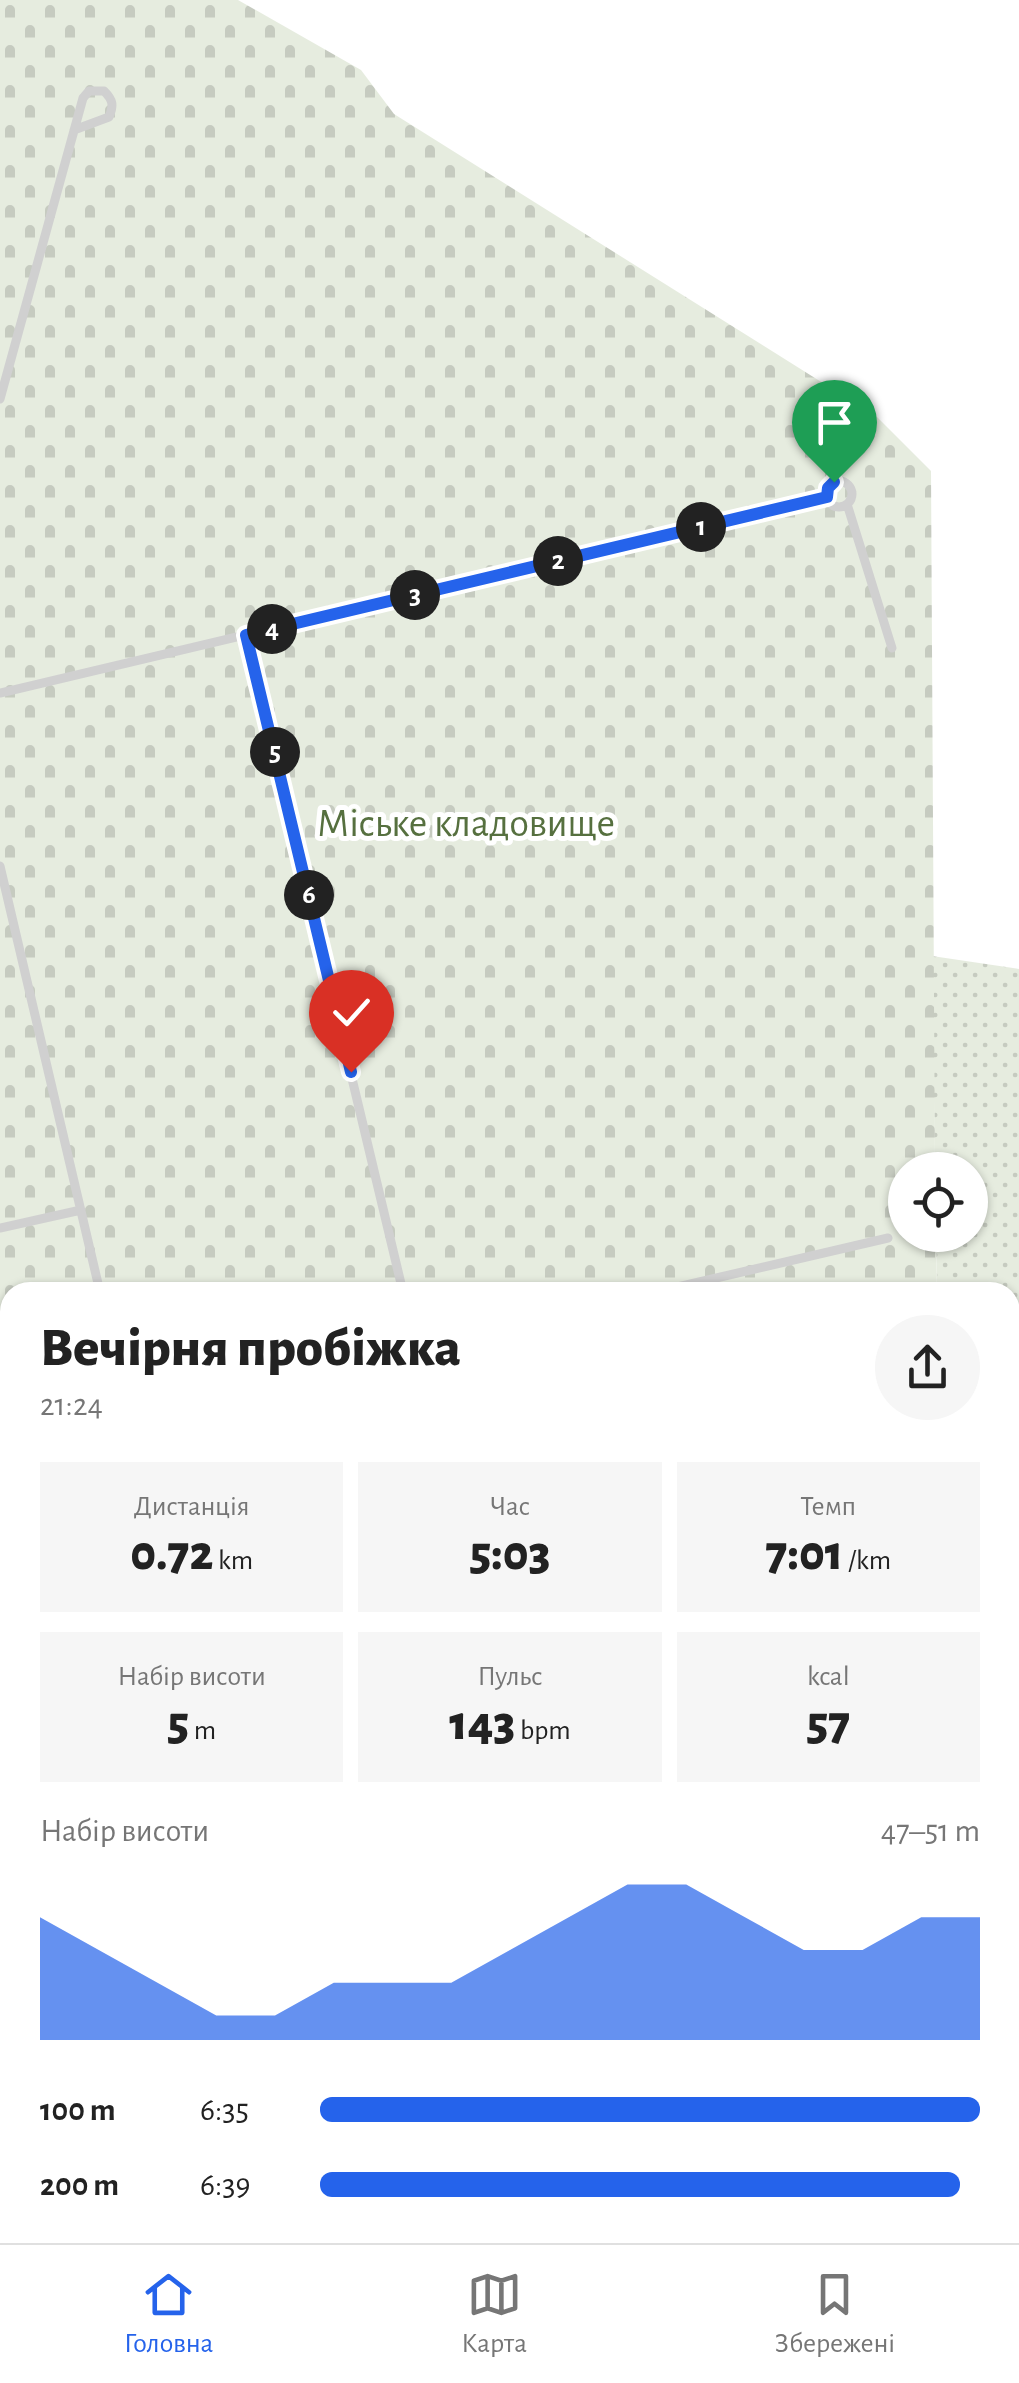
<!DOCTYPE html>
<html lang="uk">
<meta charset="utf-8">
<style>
:root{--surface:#fff;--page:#f6f6f6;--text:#222;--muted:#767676;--line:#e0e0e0;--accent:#2563eb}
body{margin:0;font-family:"Alegreya Sans",sans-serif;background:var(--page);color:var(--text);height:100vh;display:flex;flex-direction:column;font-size:38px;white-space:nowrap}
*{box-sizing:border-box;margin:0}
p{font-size:32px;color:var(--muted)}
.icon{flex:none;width:55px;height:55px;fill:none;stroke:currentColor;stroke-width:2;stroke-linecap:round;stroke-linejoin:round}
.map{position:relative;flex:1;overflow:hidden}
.side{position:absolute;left:0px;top:1282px;width:1020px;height:962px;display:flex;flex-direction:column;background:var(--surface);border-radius:30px 30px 0 0;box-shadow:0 2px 8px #0004}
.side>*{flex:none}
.controls{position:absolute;left:888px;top:1152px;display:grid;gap:20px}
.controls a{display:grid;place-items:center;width:100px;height:100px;border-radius:50%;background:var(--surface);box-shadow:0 2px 8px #0004;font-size:50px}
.pin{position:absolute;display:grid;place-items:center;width:85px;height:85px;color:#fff;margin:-102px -42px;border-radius:50% 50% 50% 0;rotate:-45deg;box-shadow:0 0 10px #0007}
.pin .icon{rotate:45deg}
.km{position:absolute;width:50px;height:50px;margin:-25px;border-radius:50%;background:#222;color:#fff;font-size:28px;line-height:50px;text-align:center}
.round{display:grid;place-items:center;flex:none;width:105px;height:105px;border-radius:52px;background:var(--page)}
.head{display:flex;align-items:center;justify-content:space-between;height:170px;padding:0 40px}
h1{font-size:55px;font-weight:800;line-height:75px}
.metrics{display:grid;grid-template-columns:repeat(3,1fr);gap:15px;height:170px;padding:10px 40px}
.metrics div{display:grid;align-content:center;border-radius:0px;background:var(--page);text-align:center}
.metrics b{font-size:50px;font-weight:800}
.metrics small{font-size:28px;font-weight:400}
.metrics p{font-size:28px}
.chart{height:280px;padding:20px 40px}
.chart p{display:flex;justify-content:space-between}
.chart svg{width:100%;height:180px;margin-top:10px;fill:var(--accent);opacity:.7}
ul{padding:0 40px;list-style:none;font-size:32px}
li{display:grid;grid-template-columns:160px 120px 1fr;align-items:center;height:75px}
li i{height:25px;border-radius:12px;background:var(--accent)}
.tab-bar{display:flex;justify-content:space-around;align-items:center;height:140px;border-top:2px solid var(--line);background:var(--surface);font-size:28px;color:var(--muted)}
.tab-bar a{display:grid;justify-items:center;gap:5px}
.tab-bar .selected{color:var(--accent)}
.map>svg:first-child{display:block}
.grass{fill:url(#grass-dots)}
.cemetery{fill:url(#cemetery-stones)}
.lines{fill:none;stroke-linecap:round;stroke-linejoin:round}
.street{stroke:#d0d0d0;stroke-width:9}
.secondary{stroke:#bdbdbd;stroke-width:12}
.route-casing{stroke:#fff;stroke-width:20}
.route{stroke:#2563eb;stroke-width:12}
.labels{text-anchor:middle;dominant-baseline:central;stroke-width:10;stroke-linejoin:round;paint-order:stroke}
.park-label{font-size:40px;fill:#56703f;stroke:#fff}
</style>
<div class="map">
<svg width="1019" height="2243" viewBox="0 0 1019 2243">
<defs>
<pattern id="grass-dots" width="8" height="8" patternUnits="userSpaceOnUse" patternTransform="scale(2.5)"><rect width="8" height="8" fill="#e6ecdf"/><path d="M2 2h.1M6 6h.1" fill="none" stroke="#c6cbc0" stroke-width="1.8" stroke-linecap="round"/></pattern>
<pattern id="cemetery-stones" width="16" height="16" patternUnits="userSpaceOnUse" patternTransform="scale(2.5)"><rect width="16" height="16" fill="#e6ecdf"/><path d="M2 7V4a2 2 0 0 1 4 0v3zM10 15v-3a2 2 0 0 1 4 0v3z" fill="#c6cbc0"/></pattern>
</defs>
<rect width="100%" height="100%" fill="#fff"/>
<!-- grass -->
<path class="grass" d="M932,956L1019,969V1517H1010V1292H937L936,1235H970V1170H935Z"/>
<!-- cemetery -->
<path class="cemetery" d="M0,0H238L361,70L394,114L877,417L931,471L935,1170H905V1235H936L937,1292H10V2126L0,2120Z
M186,2235H319L296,2243H199Z"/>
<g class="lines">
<!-- street -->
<path class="street" d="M0,399L83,98L89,91H104C113,100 114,105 109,117L74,130
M826 494a13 13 0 1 1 26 0a13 13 0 1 1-26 0Z
M847,504L892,648
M246,635L403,1292
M0,693L827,497
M0,866L100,1292
M0,1228L81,1210
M656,1292L888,1238
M1010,1766H1019
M1010,1879H1019
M1010,1973H1019
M1010,2092L1019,2102
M1010,2187L1019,2183
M326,2235L328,2243
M839,2235L847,2243
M431,2243L439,2235
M583,2243L591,2235
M726,2243L734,2235
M873,2243L881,2235
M888,2243L906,2235"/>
<!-- secondary -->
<path class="secondary" d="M0,2140L10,2146
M152,2235L165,2243"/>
</g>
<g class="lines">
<defs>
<path id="route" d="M351,1072L246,635L827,497L828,488L834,482"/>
</defs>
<!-- route casing -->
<use href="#route" class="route-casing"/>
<!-- route -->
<use href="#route" class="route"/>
</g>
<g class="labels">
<!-- park labels -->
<g class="park-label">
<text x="466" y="824">Міське кладовище</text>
</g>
</g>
</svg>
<div class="controls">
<a><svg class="icon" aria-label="locate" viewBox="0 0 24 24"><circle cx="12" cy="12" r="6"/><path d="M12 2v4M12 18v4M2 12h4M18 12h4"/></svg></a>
</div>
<div class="pin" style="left:834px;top:482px;background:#1e9e55"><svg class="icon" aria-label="arrive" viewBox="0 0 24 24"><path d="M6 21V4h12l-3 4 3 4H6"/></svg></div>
<div class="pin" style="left:351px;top:1072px;background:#d93025"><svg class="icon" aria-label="check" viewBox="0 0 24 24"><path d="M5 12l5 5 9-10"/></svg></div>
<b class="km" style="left:701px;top:527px">1</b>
<b class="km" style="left:558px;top:561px">2</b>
<b class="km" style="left:415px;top:595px">3</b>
<b class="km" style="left:272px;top:629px">4</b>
<b class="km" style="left:275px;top:752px">5</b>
<b class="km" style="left:309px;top:895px">6</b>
<section class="side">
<div class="head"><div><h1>Вечірня пробіжка</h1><p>21:24</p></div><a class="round"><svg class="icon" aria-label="share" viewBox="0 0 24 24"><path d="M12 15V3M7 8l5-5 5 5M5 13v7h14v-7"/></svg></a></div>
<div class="metrics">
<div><p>Дистанція</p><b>0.72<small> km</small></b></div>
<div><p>Час</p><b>5:03</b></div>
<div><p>Темп</p><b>7:01<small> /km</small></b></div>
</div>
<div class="metrics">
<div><p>Набір висоти</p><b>5<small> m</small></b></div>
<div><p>Пульс</p><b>143<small> bpm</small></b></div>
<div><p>kcal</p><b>57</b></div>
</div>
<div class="chart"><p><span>Набір висоти</span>47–51 m</p>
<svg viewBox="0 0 160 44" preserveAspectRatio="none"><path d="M0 44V14L10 22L20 30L30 38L40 38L50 30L60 30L70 30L80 22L90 14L100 6L110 6L120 14L130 22L140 22L150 14L160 14V44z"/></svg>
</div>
<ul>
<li><b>100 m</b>6:35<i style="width:100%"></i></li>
<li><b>200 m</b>6:39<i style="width:97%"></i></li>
</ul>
</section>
</div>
<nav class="tab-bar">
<a class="selected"><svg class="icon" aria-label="home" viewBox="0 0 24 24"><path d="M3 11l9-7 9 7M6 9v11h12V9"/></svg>Головна</a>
<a><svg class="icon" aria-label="map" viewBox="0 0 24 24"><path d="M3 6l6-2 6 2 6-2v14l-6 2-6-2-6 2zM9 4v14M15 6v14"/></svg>Карта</a>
<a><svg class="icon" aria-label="saved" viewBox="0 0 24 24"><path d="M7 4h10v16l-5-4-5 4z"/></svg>Збережені</a>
</nav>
